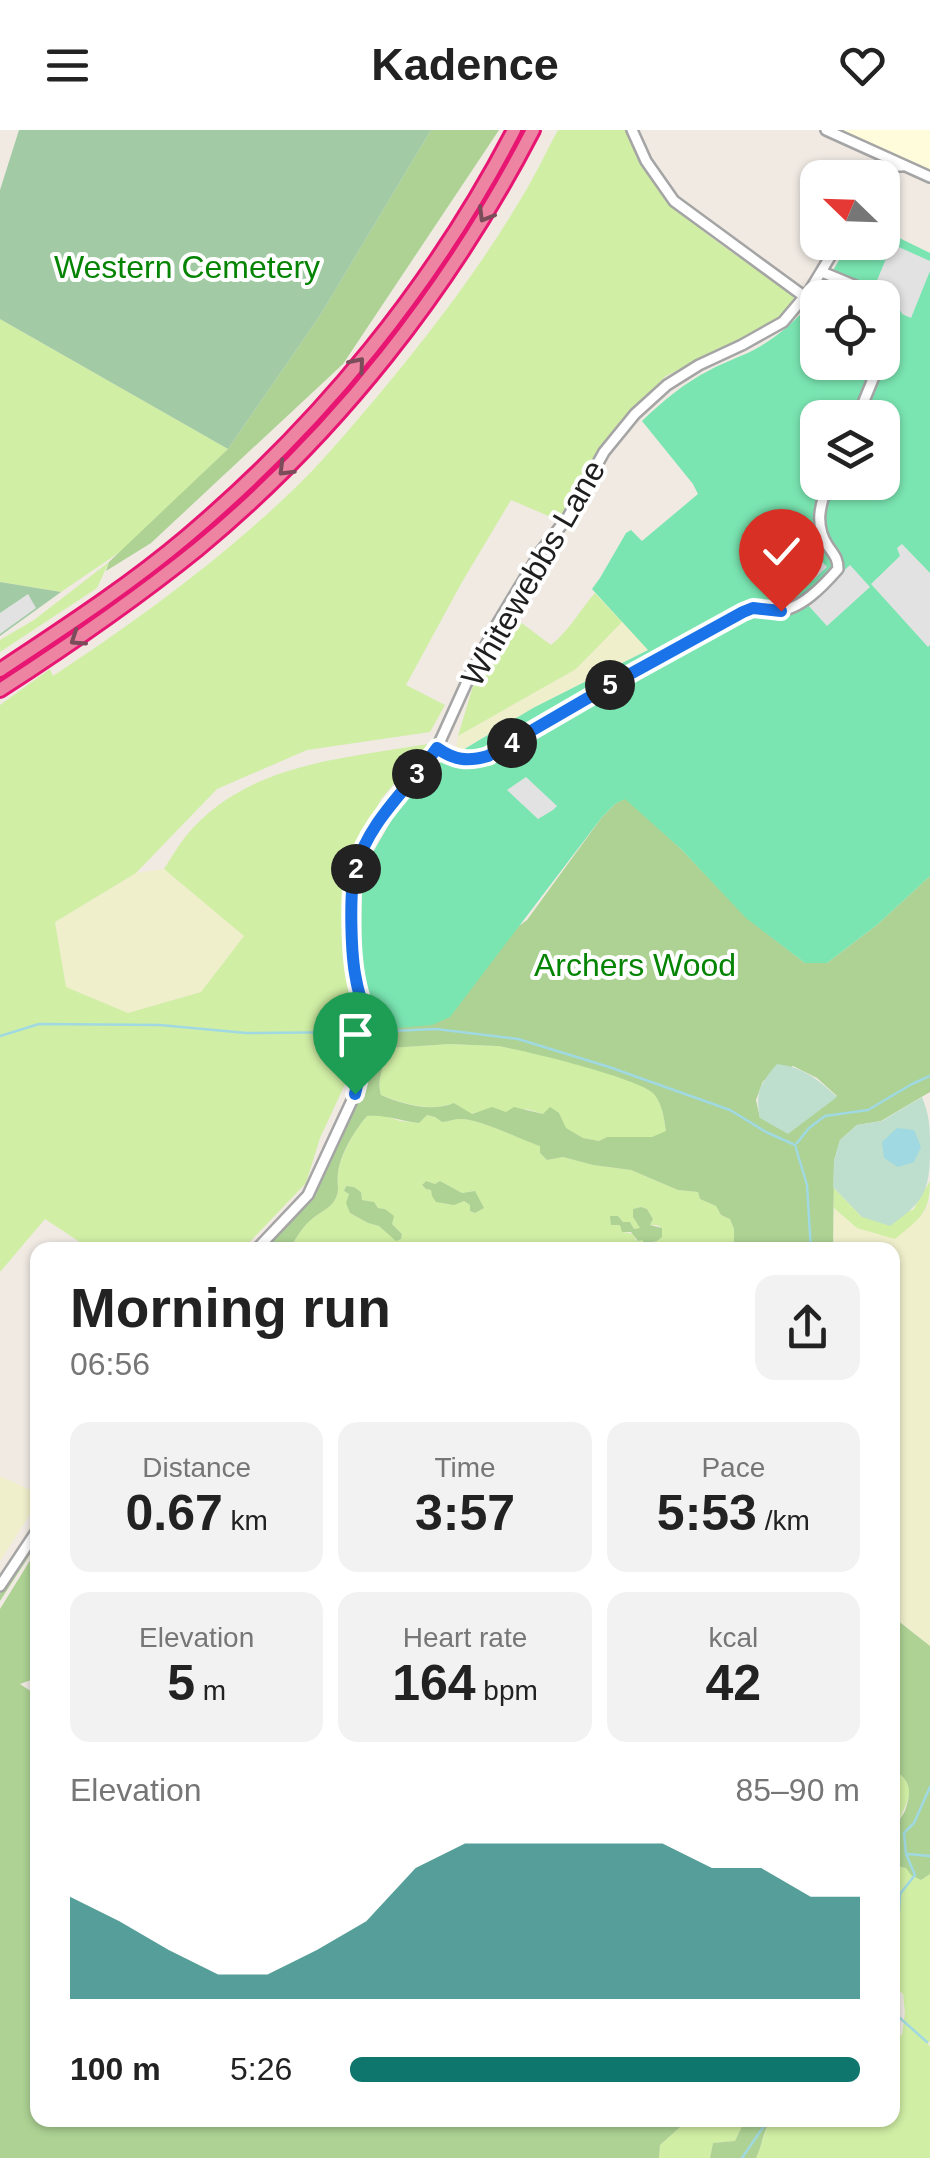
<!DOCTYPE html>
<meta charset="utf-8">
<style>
:root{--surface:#fff;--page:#f2f2f2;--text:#222;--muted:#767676;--accent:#0f766e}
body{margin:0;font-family:Helvetica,sans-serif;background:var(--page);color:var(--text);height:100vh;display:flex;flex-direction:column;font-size:38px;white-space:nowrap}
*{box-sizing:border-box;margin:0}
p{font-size:32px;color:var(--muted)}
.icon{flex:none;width:55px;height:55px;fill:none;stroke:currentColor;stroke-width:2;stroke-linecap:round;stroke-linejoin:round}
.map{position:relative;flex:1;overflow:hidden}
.sheet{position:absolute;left:30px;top:1112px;width:870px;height:885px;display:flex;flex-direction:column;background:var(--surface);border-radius:20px;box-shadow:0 2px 8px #0004}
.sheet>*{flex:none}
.needle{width:65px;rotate:293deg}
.buttons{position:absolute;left:800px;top:30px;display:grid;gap:20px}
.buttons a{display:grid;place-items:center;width:100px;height:100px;border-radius:20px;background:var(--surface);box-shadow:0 2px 8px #0004;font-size:50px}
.pin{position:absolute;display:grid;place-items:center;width:85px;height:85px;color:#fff;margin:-102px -42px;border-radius:50% 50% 50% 0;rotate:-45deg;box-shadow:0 0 10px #0007}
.pin .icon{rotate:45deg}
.km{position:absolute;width:50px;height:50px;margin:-25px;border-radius:50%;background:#222;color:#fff;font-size:28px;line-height:50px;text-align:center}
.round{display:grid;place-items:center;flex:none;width:105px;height:105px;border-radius:20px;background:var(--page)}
.summary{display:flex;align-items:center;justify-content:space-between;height:170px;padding:0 40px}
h1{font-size:55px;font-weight:800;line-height:75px}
.metrics{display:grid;grid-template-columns:repeat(3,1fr);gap:15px;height:170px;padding:10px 40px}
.metrics div{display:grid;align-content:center;border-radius:20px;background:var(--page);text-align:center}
.metrics b{font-size:50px;font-weight:800}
.metrics small{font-size:28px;font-weight:400}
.metrics p{font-size:28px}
.chart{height:280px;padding:20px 40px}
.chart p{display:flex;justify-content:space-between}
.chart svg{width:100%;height:180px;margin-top:10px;fill:var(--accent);opacity:.7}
ul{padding:0 40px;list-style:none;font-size:32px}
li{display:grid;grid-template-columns:160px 120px 1fr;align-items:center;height:75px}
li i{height:25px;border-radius:12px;background:var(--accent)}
header{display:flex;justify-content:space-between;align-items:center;height:130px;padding:0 40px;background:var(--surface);font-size:45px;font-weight:800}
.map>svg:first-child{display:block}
.education{fill:#fffcdc}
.farmland{fill:#f0efcc}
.grass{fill:#d0eea4;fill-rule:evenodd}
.forest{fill:#add294;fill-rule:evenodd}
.wetland{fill:#bedfcd}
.cemetery{fill:#a2caa4}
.pitch{fill:#7ae5b1;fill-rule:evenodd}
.parking{fill:#e2e2e2}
.water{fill:#a0d9e1}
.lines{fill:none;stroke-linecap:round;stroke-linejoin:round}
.stream{stroke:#a0d9e1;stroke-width:2.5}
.minor-casing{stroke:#a5a5a5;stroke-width:14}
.highway-casing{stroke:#e71673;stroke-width:18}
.minor{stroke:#fff;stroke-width:9}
.highway{stroke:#ed84a2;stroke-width:12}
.oneway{stroke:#7b4c59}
.route-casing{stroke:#fff;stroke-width:20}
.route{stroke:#1a73e8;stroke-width:12}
.labels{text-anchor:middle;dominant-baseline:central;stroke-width:8;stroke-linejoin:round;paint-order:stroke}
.park-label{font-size:32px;fill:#058403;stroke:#fff}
.street-label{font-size:32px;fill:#1e1e1e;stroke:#fff}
</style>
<header><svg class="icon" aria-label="menu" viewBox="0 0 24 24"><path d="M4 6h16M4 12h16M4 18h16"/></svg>Kadence<svg class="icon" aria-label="heart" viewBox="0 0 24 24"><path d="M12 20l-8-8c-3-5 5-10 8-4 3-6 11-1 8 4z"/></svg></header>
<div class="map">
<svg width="930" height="2028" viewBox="0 0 930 2028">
<rect width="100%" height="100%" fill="#f0eae3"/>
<!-- education -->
<path class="education" d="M837,0H930V44Z"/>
<!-- farmland -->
<path class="farmland" d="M622,492L649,519L533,578L455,624L458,606L576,539Z
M164,739L244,806L201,862L128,883L66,857L55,792L136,743Z
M930,1072V1516L893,1486L892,1120H833L834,1078L857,1098L921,1087Z
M0,1346L37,1363L38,1372L0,1431Z"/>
<!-- grass -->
<path class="grass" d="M558,0H627C634,17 641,34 652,50C680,92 751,134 793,165L796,177L741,209L666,246L620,291L593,331L558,390L511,370L462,452L406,555L445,575L430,602L307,620L217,659L136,743L55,792L66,857L128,883L201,862L244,806L164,739C171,728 178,716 186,706C246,633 342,629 428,614L381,669L352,728L345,843L358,886L353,937L320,1008L306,1053L242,1120H92L45,1089L0,1142V575L50,539L53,546C138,490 220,430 293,360C319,335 342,308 365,281C422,214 477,143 522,67C535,46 546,22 558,0Z
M0,189L228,319L127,417L61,462L0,452Z
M109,432L97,458L0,522V510L34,490Z
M595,463L622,492L576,539L458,606L473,556L512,486L551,515C569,501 580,480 595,463Z
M450,914C465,915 482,915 497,916C522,919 643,949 655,964C663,975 664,989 666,1002L652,1007H607L599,1011L583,1008L565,998L559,983L543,984L527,979L506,982L492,978L471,984L454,973C430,982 404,974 381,965C376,947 385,943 382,926L389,918Z
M380,984L400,991L418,993L427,985L435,987L442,992C448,992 453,989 459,989C478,988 520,1009 540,1016V1023L547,1030L563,1027L593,1035L631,1040L678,1060L698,1062L700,1069L716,1076L721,1085L730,1089L734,1099V1113L730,1120H289C296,1108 302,1097 313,1088C319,1083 328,1079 332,1074C342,1061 336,1056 338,1043C341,1024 355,1000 367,986ZM426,1051L435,1054L440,1051L462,1063L474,1061L483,1078L475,1083L470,1081V1075L464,1071C452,1075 433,1077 431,1060L426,1059L422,1055ZM346,1056L354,1057L361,1062L362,1070L374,1072L378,1078L385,1079L393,1086L392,1094L402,1104L401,1109L396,1110L379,1096L368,1093L350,1083L347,1073L349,1064L344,1061ZM641,1077L647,1079L653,1089L650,1095H657L662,1098V1106L657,1111L645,1114L641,1109L638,1111L635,1109L634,1104L623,1102L621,1095H611V1087L618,1086L623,1092H630L634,1099L641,1098L633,1087V1079Z
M930,1051C930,1084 919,1089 895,1109L857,1098L834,1078L833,1057L862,1087L913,1080Z
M893,1639C925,1658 901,1679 893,1703Z
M893,1726L897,1736L906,1738L921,1750L930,1744V1912H927L930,1917V2028H756C763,2014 763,2003 771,1990H892L893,1899L902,1906L905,1883L903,1864L893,1856V1788L898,1794L900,1764L893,1760V1762Z
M688,1990H745L735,2011L713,2013L710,2028H659L660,2015Z"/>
<!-- forest -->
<path class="forest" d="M431,0H499L343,234L151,413L106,441L109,432L228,319L321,184Z
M626,668L681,719L747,788L805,833H827L878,794L930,746V962L881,991L857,995L840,1010L834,1031L833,1120H730L734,1112V1099L730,1089L721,1085L716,1076L700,1069L698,1062L678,1060L631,1040L593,1035L563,1027L547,1030L540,1023V1016C519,1009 478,988 459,989C453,989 448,992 442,992L435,987L427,985L419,993C401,991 385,984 367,986C355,1000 340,1024 338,1043C336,1056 342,1061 332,1074C328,1079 319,1083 313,1088C302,1097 296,1108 289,1120H256L308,1065L355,964L369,948L379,913L375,895L378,886L388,894L527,790L602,687L615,674ZM450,914C465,915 481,915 497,916C521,919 642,949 654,964C663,975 664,989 666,1001L652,1007H607L599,1011L583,1008L566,998L559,983L550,977L543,984L514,977L506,982L492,977L472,984L454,973C430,982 404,975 381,965C376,947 385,943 382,926L389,918ZM793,936L817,948L837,966L760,988L756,970L763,951Z
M426,1051L435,1054L440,1051L462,1063L475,1061L484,1078L475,1083L470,1081V1075L464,1071L454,1075L436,1072L432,1066L431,1060L426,1059L422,1055Z
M346,1056L354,1057L361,1062L362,1070L374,1072L378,1078L385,1079L394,1086L392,1094L402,1104L401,1109L396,1111L379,1096L368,1093L350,1083L346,1073L349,1064L344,1061Z
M641,1077L647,1079L653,1089L650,1095L662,1098V1107L657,1111L645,1114L642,1110L638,1111L631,1102H622L620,1095H611L610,1086H618L623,1092H630L634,1099L640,1098L633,1087V1079Z
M37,1407V1563L31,1550L20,1554L38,1566V1990H688L660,2015L659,2028H0V1479L34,1424L31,1423L0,1471V1464Z
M892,1486L930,1516V1744L921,1750L911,1745L906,1738L897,1736C893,1726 891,1714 893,1703C894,1694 901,1689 905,1681C912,1661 911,1650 893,1639Z
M745,1990H771C762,2003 763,2014 756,2028H710L713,2013L735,2011Z"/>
<!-- wetland -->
<path class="wetland" d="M777,934C803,937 819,950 837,967L788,1004L760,988C755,962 760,954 777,934Z
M922,967C929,984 930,996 930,1014C930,1059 927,1070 890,1096L862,1087L833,1057L834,1031L840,1010L857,995L882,991Z"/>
<!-- cemetery -->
<path class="cemetery" d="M19,0H431L321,184L228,319L0,189V60Z
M0,452L61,462L0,506Z"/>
<!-- pitch -->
<path class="pitch" d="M883,100L930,123V746L878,794L827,833H805L746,788L681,719L625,669L615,674L602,687L450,887L432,895L398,898L388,894L378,887L365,851L361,817L362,756L368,731L398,679L428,647L431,637L446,630L533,578L648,520L592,459L600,448L626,403L631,400L642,411L698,364L693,354L642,291C663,271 684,253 710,240C726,231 744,226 759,217C801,193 827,155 848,113L882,112ZM818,168H882V232H818ZM818,288H882V352H818Z"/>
<!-- parking -->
<path class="parking" d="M892,114L930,131V141L911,188L902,184L894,168L876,153Z
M798,406L827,437L794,468L770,442L774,437L770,432Z
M902,414L930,443V515L928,517L871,454L900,426L897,418Z
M850,435L870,457L827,496L807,474Z
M28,464L36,478L0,504V483Z
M526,647L557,676L553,680L538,689L507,660Z"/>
<!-- water -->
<path class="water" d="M897,998L914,1000L921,1017L914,1032L898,1037L884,1028L882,1012Z"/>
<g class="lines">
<!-- stream -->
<path class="stream" d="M369,902L436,899L518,909L609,937L730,980L766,1002L795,1015L807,1055L811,1120
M0,906L39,894L160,895L246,903L361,902
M797,1013L809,998L825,986L868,980L912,954L930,946
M907,1724L930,1726
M892,1807L898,1799L900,1764L915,1745L906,1724L904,1703L914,1693L930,1657
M892,1881L927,1912
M742,2028L768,1990"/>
<defs>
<path id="minor" d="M632,0L646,31L674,71L805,167
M826,0L930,47
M879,48L893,36H902
M822,142L870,162L878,168
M882,173C894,193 891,206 882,226
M857,288L880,232
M437,618C454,630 467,632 488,626L612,554L743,482C755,478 763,481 776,481C800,481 824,455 838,439C838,428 834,425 828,416C814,395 820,374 829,352
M256,1120L308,1065L355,964L366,913L365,888L355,846L353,772L355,742L374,699L388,676L414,648L437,618L471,543L496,496L541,421L568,387L604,322L635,284L667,255L699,235L742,215L783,192L810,160L839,112
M0,1456L38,1399"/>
<path id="highway" d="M0,540C63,498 128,456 186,407C320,294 433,156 514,0
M0,560C68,516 135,470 198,419C337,304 450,160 533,0"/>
</defs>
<!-- minor casing -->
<use href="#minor" class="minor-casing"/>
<!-- highway casing -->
<use href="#highway" class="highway-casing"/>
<!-- minor -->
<use href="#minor" class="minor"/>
<!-- highway -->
<use href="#highway" class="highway"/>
</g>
<!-- one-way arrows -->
<defs><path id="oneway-chevron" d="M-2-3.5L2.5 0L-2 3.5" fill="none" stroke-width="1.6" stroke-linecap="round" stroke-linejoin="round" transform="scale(2.5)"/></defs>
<g class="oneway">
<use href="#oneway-chevron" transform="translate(485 85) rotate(121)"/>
<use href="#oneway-chevron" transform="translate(358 234) rotate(-50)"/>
<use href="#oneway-chevron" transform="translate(285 339) rotate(135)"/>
<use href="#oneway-chevron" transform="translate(77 509) rotate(146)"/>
</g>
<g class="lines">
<defs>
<path id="route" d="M355,964C361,939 369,913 365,887C363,874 358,862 356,849C351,826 349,763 355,740C369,690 408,659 437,618C454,630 467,632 488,626L612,554L743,482L753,478L781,481"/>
</defs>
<!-- route casing -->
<use href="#route" class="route-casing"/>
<!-- route -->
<use href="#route" class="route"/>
</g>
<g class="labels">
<!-- park labels -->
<g class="park-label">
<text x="187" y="137">Western Cemetery</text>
<text x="635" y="835">Archers Wood</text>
</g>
<!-- street labels -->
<g class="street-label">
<text transform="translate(533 443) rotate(-60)">Whitewebbs Lane</text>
</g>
</g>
</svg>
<div class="buttons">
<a><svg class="needle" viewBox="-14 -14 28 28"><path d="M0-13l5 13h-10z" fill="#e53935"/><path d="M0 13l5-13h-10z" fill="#767676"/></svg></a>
<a><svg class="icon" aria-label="locate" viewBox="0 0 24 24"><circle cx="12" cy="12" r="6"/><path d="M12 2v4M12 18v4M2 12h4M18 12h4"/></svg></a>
<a><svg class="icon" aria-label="layers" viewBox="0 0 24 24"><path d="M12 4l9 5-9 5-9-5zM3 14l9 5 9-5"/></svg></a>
</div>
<div class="pin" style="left:355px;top:964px;background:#1e9e55"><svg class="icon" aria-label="arrive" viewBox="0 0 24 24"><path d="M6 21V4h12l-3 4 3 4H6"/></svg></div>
<div class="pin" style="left:781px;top:481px;background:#d93025"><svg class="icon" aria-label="check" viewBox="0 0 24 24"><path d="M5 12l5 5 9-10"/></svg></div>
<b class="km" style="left:356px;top:739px">2</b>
<b class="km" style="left:417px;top:644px">3</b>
<b class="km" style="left:512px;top:613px">4</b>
<b class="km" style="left:610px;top:555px">5</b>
<section class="sheet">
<div class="summary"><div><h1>Morning run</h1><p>06:56</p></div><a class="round"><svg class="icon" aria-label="share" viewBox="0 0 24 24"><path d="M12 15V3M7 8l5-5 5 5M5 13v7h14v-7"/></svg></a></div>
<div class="metrics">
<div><p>Distance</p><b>0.67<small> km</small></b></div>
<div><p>Time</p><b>3:57</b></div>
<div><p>Pace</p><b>5:53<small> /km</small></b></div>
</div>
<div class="metrics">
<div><p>Elevation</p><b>5<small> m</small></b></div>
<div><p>Heart rate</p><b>164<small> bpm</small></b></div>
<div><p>kcal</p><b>42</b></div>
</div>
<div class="chart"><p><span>Elevation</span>85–90 m</p>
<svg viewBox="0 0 160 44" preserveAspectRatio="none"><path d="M0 44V19L10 25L20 32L30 38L40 38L50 32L60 25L70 12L80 6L90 6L100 6L110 6L120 6L130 12L140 12L150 19L160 19V44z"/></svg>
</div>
<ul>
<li><b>100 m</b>5:26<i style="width:100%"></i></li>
</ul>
</section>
</div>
